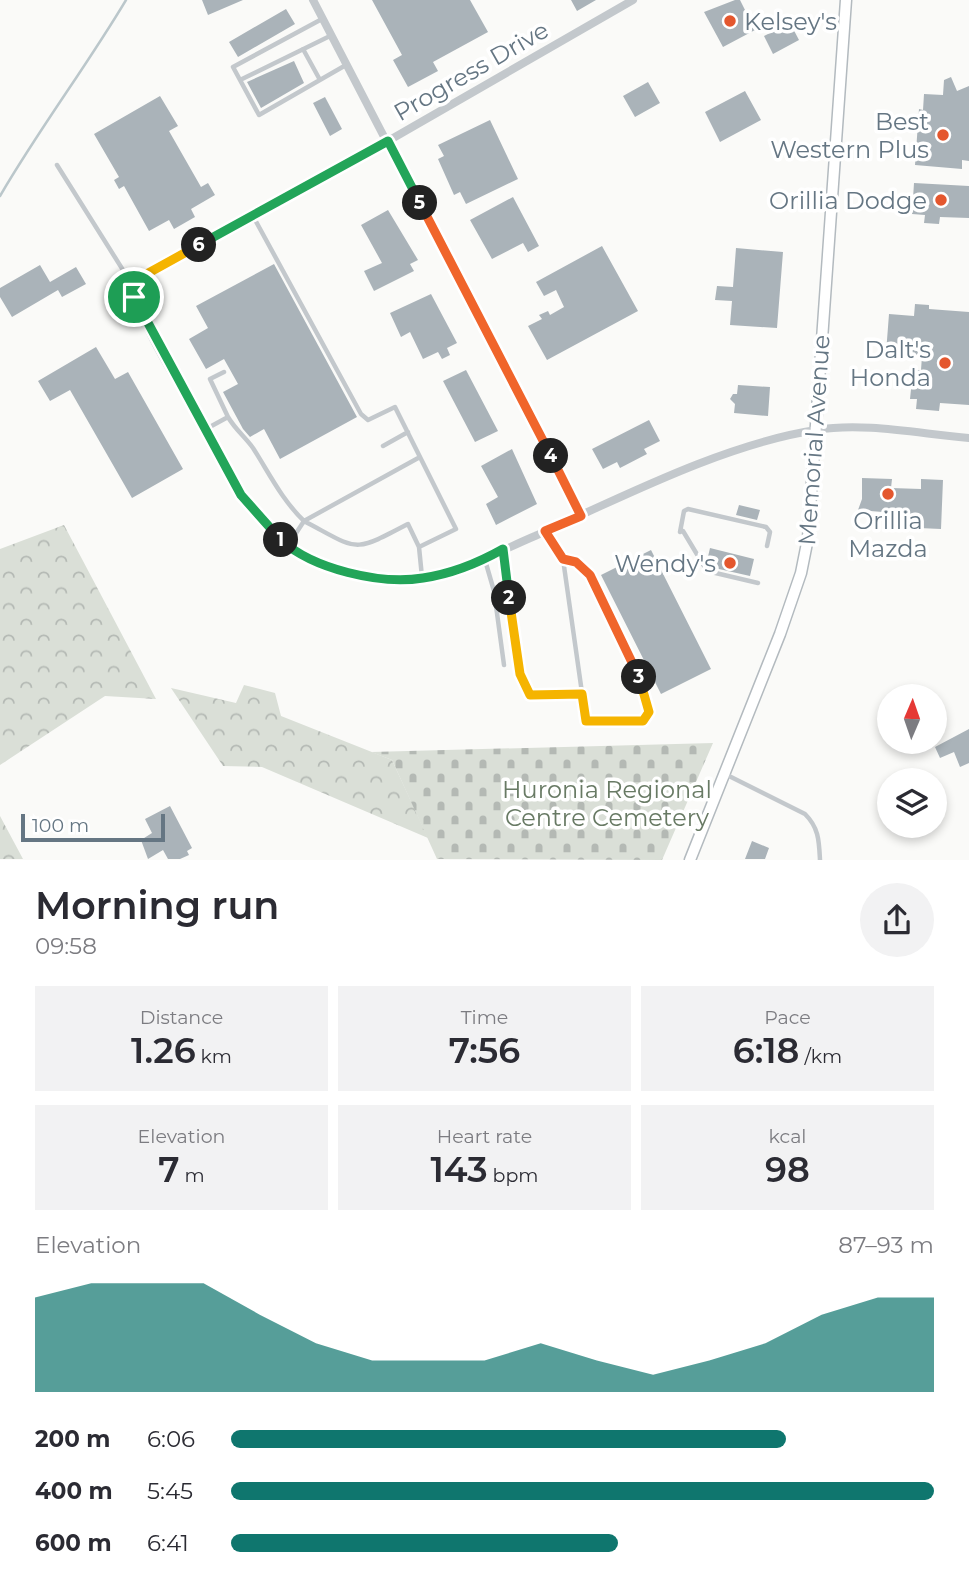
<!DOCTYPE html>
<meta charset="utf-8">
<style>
:root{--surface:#fff;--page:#f2f2f3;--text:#2b2b33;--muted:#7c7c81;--accent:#0f766e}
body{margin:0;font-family:Montserrat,sans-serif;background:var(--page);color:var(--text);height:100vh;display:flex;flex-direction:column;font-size:26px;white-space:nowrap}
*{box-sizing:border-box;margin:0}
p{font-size:23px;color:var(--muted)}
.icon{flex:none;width:38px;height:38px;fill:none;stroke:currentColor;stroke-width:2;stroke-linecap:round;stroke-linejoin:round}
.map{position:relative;height:860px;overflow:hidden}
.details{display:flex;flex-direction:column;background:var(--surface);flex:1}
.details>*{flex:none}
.needle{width:46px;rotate:2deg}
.fabs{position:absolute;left:877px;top:684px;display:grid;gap:14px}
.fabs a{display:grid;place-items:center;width:70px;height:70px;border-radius:50%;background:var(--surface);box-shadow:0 4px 10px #0003;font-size:35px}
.scale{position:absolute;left:21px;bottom:18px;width:144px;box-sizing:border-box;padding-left:7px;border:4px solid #657683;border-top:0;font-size:19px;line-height:24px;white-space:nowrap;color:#657683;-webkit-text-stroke:5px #fff;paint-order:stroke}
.pin{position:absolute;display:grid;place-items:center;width:60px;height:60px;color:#fff;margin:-30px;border:4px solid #fff;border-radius:50%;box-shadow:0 2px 7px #0007}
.km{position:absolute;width:35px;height:35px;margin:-18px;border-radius:50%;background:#222;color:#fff;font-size:19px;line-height:35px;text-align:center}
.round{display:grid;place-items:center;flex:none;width:74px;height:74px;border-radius:37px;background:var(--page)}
.summary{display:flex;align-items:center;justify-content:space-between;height:119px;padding:0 35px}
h1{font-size:38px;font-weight:600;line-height:52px}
.stats{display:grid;grid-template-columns:repeat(3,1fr);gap:10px;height:119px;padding:7px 35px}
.stats div{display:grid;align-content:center;border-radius:0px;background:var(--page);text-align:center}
.stats b{font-size:35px;font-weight:600}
.stats small{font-size:19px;font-weight:400}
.stats p{font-size:19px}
.chart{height:196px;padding:14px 35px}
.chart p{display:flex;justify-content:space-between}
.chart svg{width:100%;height:126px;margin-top:7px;fill:var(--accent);opacity:.7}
ul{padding:0 35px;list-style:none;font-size:23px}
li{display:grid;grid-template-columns:112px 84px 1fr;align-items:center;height:52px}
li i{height:18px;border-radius:9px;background:var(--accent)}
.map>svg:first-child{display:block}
.forest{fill:url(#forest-crowns)}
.cemetery{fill:url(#cemetery-stones)}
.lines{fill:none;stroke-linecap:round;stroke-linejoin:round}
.stream{stroke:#bbc7cb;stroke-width:2.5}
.building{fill:#aab3b9}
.secondary-casing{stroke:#b3babf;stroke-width:13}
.lane{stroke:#c3c8cc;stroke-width:4.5}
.street{stroke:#c3c8cc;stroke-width:8}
.secondary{stroke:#fff;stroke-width:10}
.split-1-casing{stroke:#fff;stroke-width:14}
.split-2-casing{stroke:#fff;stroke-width:14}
.split-3-casing{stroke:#fff;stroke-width:14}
.split-4-casing{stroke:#fff;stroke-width:14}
.split-5-casing{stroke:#fff;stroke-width:14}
.split-6-casing{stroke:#fff;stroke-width:14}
.split-7-casing{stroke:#fff;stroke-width:14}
.split-1{stroke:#22a559;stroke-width:9}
.split-2{stroke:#22a559;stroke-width:9}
.split-3{stroke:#f5b400;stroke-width:9}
.split-4{stroke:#f0652b;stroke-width:9}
.split-5{stroke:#f0652b;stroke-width:9}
.split-6{stroke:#22a559;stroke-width:9}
.split-7{stroke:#f5b400;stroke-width:9}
.poi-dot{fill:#e4572e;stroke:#fff;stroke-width:2.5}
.labels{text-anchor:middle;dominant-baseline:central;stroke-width:7;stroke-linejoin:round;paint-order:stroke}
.poi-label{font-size:24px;fill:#657683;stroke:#fff;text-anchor:end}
.street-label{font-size:24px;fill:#657683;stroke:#fff}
.park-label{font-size:24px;fill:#687a64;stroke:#fff}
</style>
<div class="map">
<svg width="969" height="860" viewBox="0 0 969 860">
<defs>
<pattern id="forest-crowns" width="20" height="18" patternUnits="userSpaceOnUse" patternTransform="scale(1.75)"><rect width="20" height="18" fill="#dadfd7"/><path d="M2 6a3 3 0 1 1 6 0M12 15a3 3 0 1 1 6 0" fill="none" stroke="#b4b9b4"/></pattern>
<pattern id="cemetery-stones" width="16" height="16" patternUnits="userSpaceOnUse" patternTransform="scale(1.75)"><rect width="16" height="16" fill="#dadfd7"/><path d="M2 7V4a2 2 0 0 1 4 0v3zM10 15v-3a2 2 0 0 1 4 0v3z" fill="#b4b9b4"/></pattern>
</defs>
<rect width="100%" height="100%" fill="#fafaf8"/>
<!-- forest -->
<path class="forest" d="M64,525L156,699L105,696L0,765V549Z
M244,685L275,693L281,716L392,760L428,838L262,767L223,766L171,688L236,703Z
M0,816L23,859H0Z"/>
<!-- cemetery -->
<path class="cemetery" d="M713,743L662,860L437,859L392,760L371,752Z"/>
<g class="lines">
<!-- stream -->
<path class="stream" d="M0,196C39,129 86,67 126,0"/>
</g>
<!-- building -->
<path class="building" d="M202,0H243L208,15Z
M372,0H470L488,32L433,62L438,71L408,87L393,60L402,55Z
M571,0H596L577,11Z
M735,0H740L755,30L723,47L704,12Z
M286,9L295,24L238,57L229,42Z
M790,23L799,40L773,54L764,36Z
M294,61L304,83L261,108L247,82Z
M951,77L957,91L969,86V161L962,160V169L915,165L919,109L923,110L924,94L943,95L944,80Z
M648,82L660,103L635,117L623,96Z
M745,91L761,120L720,142L705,112Z
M160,96L178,126L169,131L201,187L208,183L215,195L191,209L195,217L174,229L169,220L149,231L124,186L119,189L114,180L119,177L94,134Z
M325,97L342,129L330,136L313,103Z
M490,120L518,179L466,204L460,192L454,195L438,159L444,156L438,145Z
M914,183L969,186V218L940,217L939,224L924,223L925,215L912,214Z
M513,197L539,246L528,252L523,243L492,259L470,220Z
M388,210L418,260L410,264L414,271L374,291L364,271L382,263L361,225Z
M602,246L638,311L547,360L528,326L542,319L539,315L548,311L550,315L564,307L556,290L544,296L536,282Z
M736,248L783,252L777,328L730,325L732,301L715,300L717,286L733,287Z
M274,264L357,417L280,459L264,429L250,437L243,429L223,392L238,384L224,359L206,369L189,339L208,328L196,306Z
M40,265L50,282L76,267L86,284L62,297L58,290L12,317L0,297V288Z
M431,294L457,343L447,348L450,355L442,359L438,352L423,359L410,332L401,337L390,313Z
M915,304L929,305V309L969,312V405L940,403L939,411L916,409L917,399H910L913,370H921L922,356L886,353L889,314L914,316Z
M96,347L115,379L128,372L183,469L132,498L70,390L50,401L38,381Z
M466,370L498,431L475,442L443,381Z
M738,385L770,387L768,416L734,413L735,404L730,399L733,394H737Z
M649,420L660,441L644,449L647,454L620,468L617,462L603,469L592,449Z
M512,449L537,504L496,525L486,504L498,497L481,466Z
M862,478L892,479L891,488L921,489V479L943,480L941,529L919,528L920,515L858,510L862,499Z
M739,505L760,510L757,520L736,515Z
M710,548L754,559L750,576L710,567L707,561Z
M651,550L711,669L661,694L601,575Z
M969,729V763L960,767L954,752L940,758L935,747Z
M170,806L192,848L187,851L189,855L180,859H168L163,850L148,859L141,840L152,833L145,819Z
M752,841L769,848L765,859H745Z"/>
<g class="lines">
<defs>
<path id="secondary" d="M690,860L780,634L801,573L808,538L846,0"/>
</defs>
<!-- secondary casing -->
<use href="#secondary" class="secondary-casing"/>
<!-- lane -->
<path class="lane" d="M322,19L233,67L259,115L346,65
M303,49L320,80
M240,80L330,36
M57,165L133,286
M253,216L361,414L368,420L395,407L420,457
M224,372L210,379L228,417
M206,429L228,417C235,429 245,437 253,448C269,473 282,500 304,521L420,457L456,529L419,547L408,524C351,554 359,550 304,521L289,544
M383,446L408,432
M683,531L707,571L758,583
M546,532L563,559L586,721H643L649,712L626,644L585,567L563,559
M680,532L684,511L688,509L766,527L770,532L767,546
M419,547L422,577
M504,550L520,673L530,695L582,694
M485,560L494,591L504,665
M725,774L805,814C819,828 819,841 820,860"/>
<!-- street -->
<path class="street" d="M313,0L581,516
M633,0L388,141L143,276L133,287C136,319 189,400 207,433C229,473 249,514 286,544C321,572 377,583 421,578C460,574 499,551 535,536C620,498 724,444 816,430C865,422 920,434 969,438"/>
<!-- secondary -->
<use href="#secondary" class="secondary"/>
</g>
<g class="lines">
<defs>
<path id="split-1" d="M134,297L241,495L281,540"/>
<path id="split-2" d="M281,540C313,569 380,585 423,578C450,574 480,562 503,549L509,598"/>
<path id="split-3" d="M509,598L520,674L530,695L582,694L586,721H643L649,712L639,677"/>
<path id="split-4" d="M551,456L581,516L545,531L563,559L576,562L590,575L639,677"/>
<path id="split-5" d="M420,203L551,456"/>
<path id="split-6" d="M199,245L388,141L420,203"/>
<path id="split-7" d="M134,297V287L143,276L199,245"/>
</defs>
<!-- split-1 casing -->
<use href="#split-1" class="split-1-casing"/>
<!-- split-2 casing -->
<use href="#split-2" class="split-2-casing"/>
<!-- split-3 casing -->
<use href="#split-3" class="split-3-casing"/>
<!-- split-4 casing -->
<use href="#split-4" class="split-4-casing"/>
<!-- split-5 casing -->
<use href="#split-5" class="split-5-casing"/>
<!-- split-6 casing -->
<use href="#split-6" class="split-6-casing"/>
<!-- split-7 casing -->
<use href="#split-7" class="split-7-casing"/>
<!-- split-1 -->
<use href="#split-1" class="split-1"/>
<!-- split-2 -->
<use href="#split-2" class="split-2"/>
<!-- split-3 -->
<use href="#split-3" class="split-3"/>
<!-- split-4 -->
<use href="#split-4" class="split-4"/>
<!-- split-5 -->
<use href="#split-5" class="split-5"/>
<!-- split-6 -->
<use href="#split-6" class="split-6"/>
<!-- split-7 -->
<use href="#split-7" class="split-7"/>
</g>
<!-- markers -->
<g class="poi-dot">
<circle cx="730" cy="21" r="7"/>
<circle cx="943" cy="135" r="7"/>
<circle cx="941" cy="200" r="7"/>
<circle cx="945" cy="363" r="7"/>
<circle cx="888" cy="494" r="7"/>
<circle cx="730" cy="563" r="7"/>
</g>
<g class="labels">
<!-- poi labels -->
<g class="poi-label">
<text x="744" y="21" text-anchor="start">Kelsey's</text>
<text x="929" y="121">Best<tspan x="929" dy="28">Western Plus</tspan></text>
<text x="927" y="200">Orillia Dodge</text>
<text x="931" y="349">Dalt's<tspan x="931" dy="28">Honda</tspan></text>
<text x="888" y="520" text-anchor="middle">Orillia<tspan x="888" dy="28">Mazda</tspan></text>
<text x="716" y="563">Wendy's</text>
</g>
<!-- street labels -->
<g class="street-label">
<text transform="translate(471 71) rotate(-30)">Progress Drive</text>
<text transform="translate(814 440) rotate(-86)">Memorial Avenue</text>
</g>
<!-- park labels -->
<g class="park-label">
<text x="607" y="789">Huronia Regional<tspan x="607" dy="28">Centre Cemetery</tspan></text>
</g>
</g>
</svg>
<div class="fabs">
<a><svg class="needle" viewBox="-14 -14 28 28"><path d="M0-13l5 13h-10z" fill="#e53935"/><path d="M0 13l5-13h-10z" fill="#7c7c81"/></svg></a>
<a><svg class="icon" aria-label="layers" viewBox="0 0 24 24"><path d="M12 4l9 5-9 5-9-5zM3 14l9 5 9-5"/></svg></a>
</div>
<div class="scale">100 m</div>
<div class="pin" style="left:134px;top:297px;background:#1e9e55"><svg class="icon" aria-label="arrive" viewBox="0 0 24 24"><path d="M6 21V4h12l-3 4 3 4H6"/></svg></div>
<b class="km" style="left:281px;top:540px">1</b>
<b class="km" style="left:509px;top:598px">2</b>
<b class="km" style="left:639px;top:677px">3</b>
<b class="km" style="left:551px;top:456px">4</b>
<b class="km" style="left:420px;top:203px">5</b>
<b class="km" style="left:199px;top:245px">6</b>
</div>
<section class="details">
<div class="summary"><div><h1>Morning run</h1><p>09:58</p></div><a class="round"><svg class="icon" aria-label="share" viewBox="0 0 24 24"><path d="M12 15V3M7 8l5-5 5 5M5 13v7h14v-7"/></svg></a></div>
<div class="stats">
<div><p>Distance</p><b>1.26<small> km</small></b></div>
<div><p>Time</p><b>7:56</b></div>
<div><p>Pace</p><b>6:18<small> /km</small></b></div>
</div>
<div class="stats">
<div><p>Elevation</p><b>7<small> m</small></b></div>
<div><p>Heart rate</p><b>143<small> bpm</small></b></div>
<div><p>kcal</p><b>98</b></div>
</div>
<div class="chart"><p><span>Elevation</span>87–93 m</p>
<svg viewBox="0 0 160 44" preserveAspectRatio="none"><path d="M0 44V11L10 6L20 6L30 6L40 17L50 27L60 33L70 33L80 33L90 27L100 33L110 38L120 33L130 27L140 17L150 11L160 11V44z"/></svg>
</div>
<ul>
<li><b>200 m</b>6:06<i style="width:79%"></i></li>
<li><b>400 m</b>5:45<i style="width:100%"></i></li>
<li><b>600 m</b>6:41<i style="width:55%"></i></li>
</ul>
</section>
